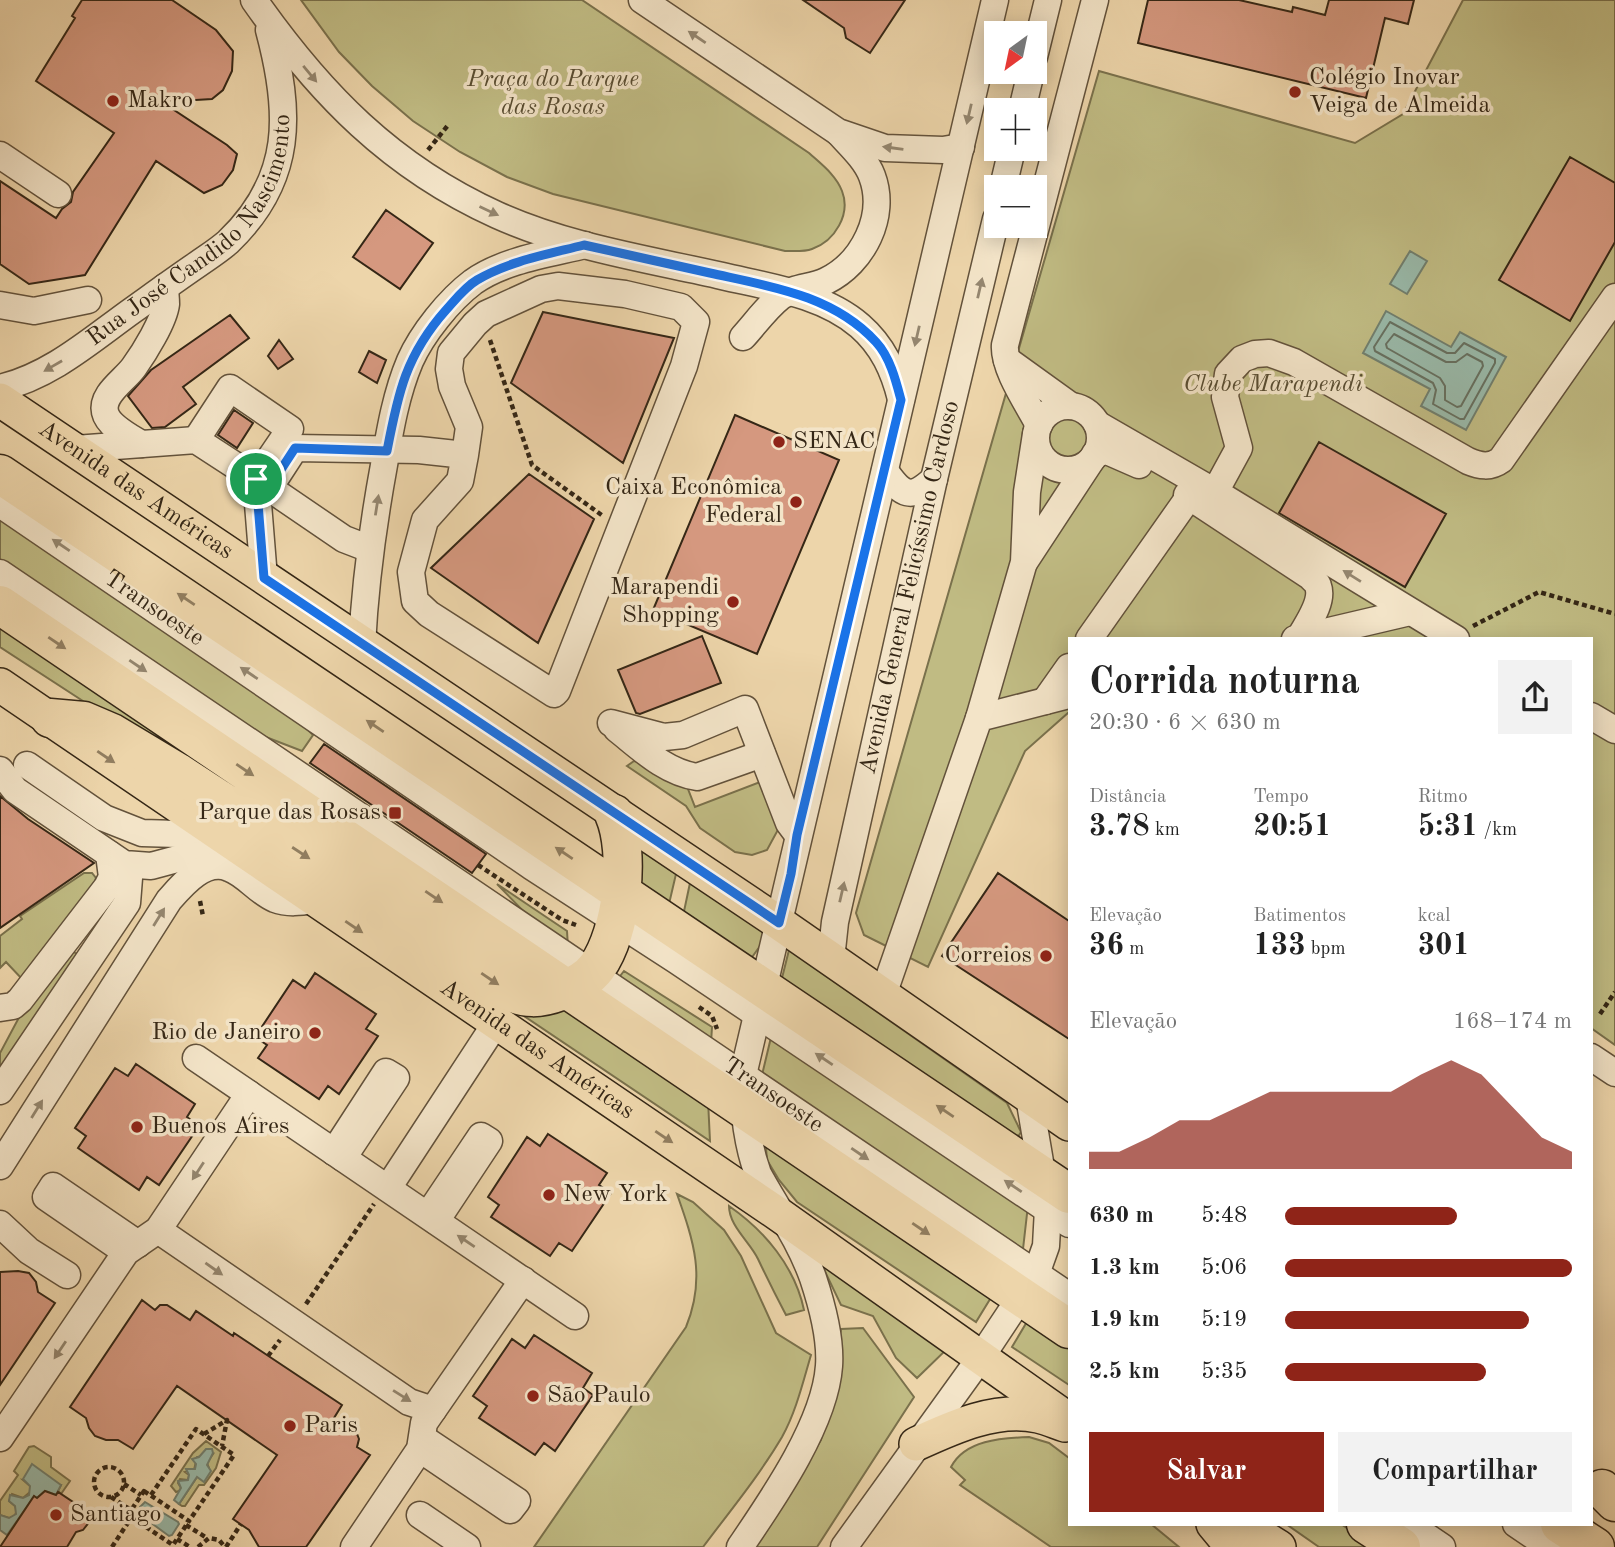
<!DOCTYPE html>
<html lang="pt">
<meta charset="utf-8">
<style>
:root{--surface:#fff;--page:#f2f2f2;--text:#222;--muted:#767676;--accent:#8f2418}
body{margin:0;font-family:"Old Standard TT",serif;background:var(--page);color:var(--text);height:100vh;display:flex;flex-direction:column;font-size:26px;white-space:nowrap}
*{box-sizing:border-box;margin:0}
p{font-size:23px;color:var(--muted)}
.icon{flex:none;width:38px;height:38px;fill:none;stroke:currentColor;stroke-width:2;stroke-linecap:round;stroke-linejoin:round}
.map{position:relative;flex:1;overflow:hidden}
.panel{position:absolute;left:1068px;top:637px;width:525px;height:889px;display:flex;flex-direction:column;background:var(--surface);border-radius:0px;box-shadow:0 4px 18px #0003}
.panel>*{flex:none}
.needle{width:46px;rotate:213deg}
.buttons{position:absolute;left:984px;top:21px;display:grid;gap:14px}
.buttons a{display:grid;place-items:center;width:63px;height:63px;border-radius:0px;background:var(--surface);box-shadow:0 4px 18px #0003;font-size:35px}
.pin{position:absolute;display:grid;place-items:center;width:60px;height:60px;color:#fff;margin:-30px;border:4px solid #fff;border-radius:50%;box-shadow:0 2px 7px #0007}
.round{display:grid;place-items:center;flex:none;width:74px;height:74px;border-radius:0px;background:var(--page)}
.headline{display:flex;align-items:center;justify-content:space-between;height:119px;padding:0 21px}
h1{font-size:38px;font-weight:700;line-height:52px}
.figures{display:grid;grid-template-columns:repeat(3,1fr);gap:10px;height:119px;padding:7px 21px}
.figures div{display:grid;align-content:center}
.figures b{font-size:30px;font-weight:700}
.figures small{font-size:19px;font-weight:400}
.figures p{font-size:19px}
.chart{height:196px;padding:14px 21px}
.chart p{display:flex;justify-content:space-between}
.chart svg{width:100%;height:126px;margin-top:7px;fill:var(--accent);opacity:.7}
.button{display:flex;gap:14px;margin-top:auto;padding:14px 21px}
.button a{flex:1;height:80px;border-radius:0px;background:var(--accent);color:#fff;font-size:28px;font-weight:700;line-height:80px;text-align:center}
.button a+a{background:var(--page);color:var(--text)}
ul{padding:0 21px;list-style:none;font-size:23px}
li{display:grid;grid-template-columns:112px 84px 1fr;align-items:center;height:52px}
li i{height:18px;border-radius:9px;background:var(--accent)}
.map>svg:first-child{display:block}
.green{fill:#c0bb83;stroke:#7a714c;stroke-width:2}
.water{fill:#99b9a9;stroke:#717f6e;stroke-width:2}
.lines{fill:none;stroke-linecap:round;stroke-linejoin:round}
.shore{stroke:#677060;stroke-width:2}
.building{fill:#d5987f;stroke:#352716;stroke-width:2}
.minor-casing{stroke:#63523b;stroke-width:29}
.major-casing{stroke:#352716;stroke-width:36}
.highway-casing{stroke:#352716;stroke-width:41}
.path{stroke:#352716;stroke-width:4.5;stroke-dasharray:5 3.5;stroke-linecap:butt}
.minor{stroke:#f3e4c8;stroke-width:26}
.major{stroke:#edd5aa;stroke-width:33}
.highway{stroke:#edd5aa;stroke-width:38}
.oneway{fill:#94866f}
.oneway2{fill:#917e60}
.route-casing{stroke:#fff;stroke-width:14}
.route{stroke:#1a73e8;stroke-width:9}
.poi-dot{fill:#8f2418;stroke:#f3e4c8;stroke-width:2.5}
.labels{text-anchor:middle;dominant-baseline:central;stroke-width:7;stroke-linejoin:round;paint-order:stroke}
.poi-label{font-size:24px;fill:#352716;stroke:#f3e4c8;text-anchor:start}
.park-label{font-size:24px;font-style:italic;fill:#584c31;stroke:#f3e4c8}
.street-label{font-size:24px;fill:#352716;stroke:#f3e4c8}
</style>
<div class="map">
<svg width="1615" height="1547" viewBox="0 0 1615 1547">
<rect width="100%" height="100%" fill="#edd5aa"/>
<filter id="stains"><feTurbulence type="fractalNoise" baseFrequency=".00286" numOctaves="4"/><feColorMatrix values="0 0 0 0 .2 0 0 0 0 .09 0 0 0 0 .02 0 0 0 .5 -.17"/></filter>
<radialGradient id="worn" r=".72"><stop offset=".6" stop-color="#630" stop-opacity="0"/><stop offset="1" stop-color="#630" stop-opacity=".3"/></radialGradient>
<!-- green -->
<path class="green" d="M301,0H582L809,153C821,164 836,175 842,191C851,214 835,241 812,249C804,252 794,251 785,251L553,194L507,177L460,152L413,121L372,86L339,52Z
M1463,0H1615V1045L1591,1028V639H1069V712L1025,751L928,967L864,935L856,913L1099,71L1355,143L1403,114Z
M0,511L277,699L313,735L302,751L258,734L0,561Z
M0,621L527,977L146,742L0,647Z
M634,761L661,767L686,784L695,807L760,782L780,826L767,850L752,855L735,852L700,828L686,806L627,766Z
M636,847L676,874L669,904L627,877Z
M84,873H92L96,878L93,887L22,979L6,962L0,968V936L22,919L20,916Z
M690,883L768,935L750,960L683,916Z
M497,884L567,931L568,947L529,917Z
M70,950L79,955L0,1071V1053L23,1010Z
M789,950L1007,1103L1021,1132L1016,1140L781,982Z
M624,971L712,1027L711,1043L617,980Z
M570,1004L708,1100L710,1141L518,1012Z
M773,1029L1028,1205L1023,1249L762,1075Z
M765,1136L995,1291L976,1322L797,1202L779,1180L767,1160Z
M677,1194L693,1202L724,1230L741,1256L776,1333L811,1355C803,1382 796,1412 782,1437C759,1476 730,1511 703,1547H534L686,1327C706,1278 694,1242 677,1194Z
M729,1206C765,1231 795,1267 804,1310L786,1315C776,1296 767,1278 758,1259C750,1242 729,1226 729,1206Z
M819,1259L948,1348L917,1378L896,1358L873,1316L841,1305Z
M1031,1315L1069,1340V1385L1012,1347Z
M863,1328L914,1397L817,1547H755L821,1440L841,1329Z
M1029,1437L1049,1443L1069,1458V1524H1151L1179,1547H1051L960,1485L965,1480L951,1467C965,1440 1001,1438 1029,1437Z
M206,1441L221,1452L216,1468L204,1485H199L185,1506H182L179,1504L197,1477L209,1468L207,1463L213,1454L197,1457L194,1470L185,1472L189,1475L188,1480L180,1479L178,1483L181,1488L179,1491L176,1492L171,1486L193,1453Z
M34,1446L51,1457V1467L70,1481L61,1494L58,1491L61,1485L23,1480L30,1486V1492L23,1498L12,1494L9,1501L15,1506L17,1511L14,1517L9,1518L0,1515V1501L18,1475L14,1471L29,1447Z
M1286,1524H1341L1374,1547H1319Z"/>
<!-- water -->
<path class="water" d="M1410,251L1427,261L1407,294L1390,284Z
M1386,311L1451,347L1460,332L1506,357L1466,430L1421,406L1430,389L1363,353Z
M206,1449H212L213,1453L207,1465L211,1471L204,1482L197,1477L179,1504L174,1500L181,1488L178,1481L188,1480L189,1475L186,1469H195L196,1464L192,1459L199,1457Z
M32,1464L61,1485L56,1495L45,1491L37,1498L34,1497L7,1535L0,1530V1515L9,1518L16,1514L15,1506L9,1501L10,1495L23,1498L29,1495L30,1486L23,1479Z
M145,1502L178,1522L179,1524L172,1535L169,1536L139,1514L140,1507Z"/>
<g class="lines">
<!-- shore -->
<path class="shore" d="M1390,322L1447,353H1455L1464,343L1495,359V363L1464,419H1460L1433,404L1436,390L1433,383L1375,351L1374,347Z
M1394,334L1446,362H1456L1467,354L1482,362L1483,366L1461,406L1457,407L1445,400V386L1440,378L1387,348L1386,344Z"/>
</g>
<!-- building -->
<path class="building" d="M82,0H172L216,30L233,51L232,71L223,90L212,99L162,102L227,145L237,154L233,170L222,185L204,193L156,161L85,275L29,284L0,264V181L56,218L62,209L71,202L73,192L114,133L36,81L75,18L72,16Z
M803,0H905L870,53L846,38L844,28Z
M1148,0H1239L1292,12L1293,7L1325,15L1329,0H1414L1408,24L1385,18L1366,98L1138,43Z
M1570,157L1615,183V242L1570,321L1499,280Z
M386,210L433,243L400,289L353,257Z
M543,312L674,338L623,463L511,383Z
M230,315L249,338L183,387L196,404L165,427L152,428L128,396L151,370Z
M279,340L293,359L278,369L268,356Z
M369,351L386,360L377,383L359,372Z
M234,410L253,423L237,448L218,435Z
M735,415L839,460L757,654L653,610Z
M1319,442L1446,514L1405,587L1279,513Z
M529,474L594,519L538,643L431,568Z
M702,636L721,683L640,714L636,713L618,670Z
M324,744L486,854L472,873L310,763Z
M0,796L28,819L94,863L0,928Z
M998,873L1069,921V1039L942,956Z
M315,973L376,1014L366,1029L378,1036L339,1094L328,1086L319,1099L258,1058L267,1045L255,1037L293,980L305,988Z
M136,1064L195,1104L187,1117L199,1126L159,1185L147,1177L139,1190L78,1148L86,1136L75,1128L115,1068L128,1076Z
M548,1134L607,1173L599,1185L611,1193L572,1251L559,1243L550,1256L491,1217L499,1205L488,1197L527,1137L540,1146Z
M18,1271L29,1273L36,1282L38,1292L55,1303L0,1385V1272Z
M142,1300L155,1310L160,1305H167L190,1320L196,1311L233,1336L234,1333L342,1405L334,1418L357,1434L359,1439L357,1447L370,1455L306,1547H259L249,1530L233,1519L277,1455L177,1386L133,1449L118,1440H106L95,1436L89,1428L86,1418L70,1407Z
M534,1335L592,1373L583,1388L593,1395L555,1451L544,1443L535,1455L479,1418L487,1406L473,1396L512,1339L525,1348Z
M45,1491L56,1495L58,1492L94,1516L83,1530L76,1532L67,1547H0L34,1496L37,1498Z"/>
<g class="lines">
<defs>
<g id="minor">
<path d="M254,0C320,94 391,167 497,215C568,247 647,259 722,276C769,287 823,294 860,326C883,346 894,371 901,399"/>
<path d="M642,0L838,132L885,148L943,150L961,147"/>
<path d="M1034,57L1048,0"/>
<path d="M1022,110L1031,72"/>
<path d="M0,155L58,194"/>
<path d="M1003,187L1012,149"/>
<path d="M0,305L34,311L88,300"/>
<path d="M743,337C755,324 766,308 780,297C794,287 811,288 826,281C863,263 887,216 872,176C866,160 851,146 839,133"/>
<path d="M1007,360L1071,406"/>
<path id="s1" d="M0,388C51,376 91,340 133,310C154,295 176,279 198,264C208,257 219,250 228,242C294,179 291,112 269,30"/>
<circle cx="1068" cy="438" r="32"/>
<path d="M1097,424L1215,492L1456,639"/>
<path d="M1039,425C1028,404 1003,368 1005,345L1095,0"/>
<path d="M196,440L230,388L290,429L256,479L344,539L370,549"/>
<path d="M141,444C130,437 108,426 105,412C101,394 125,380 134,367C144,353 164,321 166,304C166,298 165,292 165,287"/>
<path d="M75,449L196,440L256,479L264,578"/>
<path d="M1095,454L1107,451L1139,465"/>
<path d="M885,471C902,495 911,501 934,479"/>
<path d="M269,488L295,448L419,450L465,455L469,427L452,386L449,369L451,353L475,324L486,314L541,289L558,286L625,294L681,307L696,322L684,366L557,691L554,694L429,614L415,601L411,572L425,520L460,481L465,455"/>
<path d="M1215,492L1239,448L1225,397L1228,374L1242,359L1255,354L1269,353L1294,362L1468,461C1480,466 1490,468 1501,460L1615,297"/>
<path d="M1187,495L1311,577C1313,580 1317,582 1318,586C1324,602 1307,624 1300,637"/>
<path id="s2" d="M0,504L531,866L676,960L1069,1224"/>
<path d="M1025,561L1092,459"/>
<path id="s3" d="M0,573L1069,1296"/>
<path d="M1089,639L1189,497"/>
<path d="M1295,639L1410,612"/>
<path d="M362,645C365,584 373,525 384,465C390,430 396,394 410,361C422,334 449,300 473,282C504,260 548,254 585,245"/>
<path d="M1045,701L1069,667"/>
<path d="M1591,716L1615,730"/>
<path d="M979,718L1024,562L1027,492L1036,434"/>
<path d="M611,723L664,737L683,735L745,709L789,823L798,835"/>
<path d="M617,729C641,748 665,772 697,777L762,754"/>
<path d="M27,765L104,818L142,833L178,834L215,859"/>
<path d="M0,770L15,790L124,864L151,866L192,855L200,856L221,864"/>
<path id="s4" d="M831,959L835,922L934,479L996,219"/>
<path d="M883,995L979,718L1069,695"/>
<path d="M0,1008L13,1006L20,1000L107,887L112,877L109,854"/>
<path d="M1591,1057L1615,1073"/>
<path d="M196,1058L575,1316"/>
<path d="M0,1091L127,903L129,878L124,864"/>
<path d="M334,1152L386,1072L396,1078L343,1158"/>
<path d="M0,1166L169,900C183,884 205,858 229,868C246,874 258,892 275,899C288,904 301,902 314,900"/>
<path d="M388,1188L496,1023"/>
<path d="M428,1215L481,1136L489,1141L436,1221"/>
<path d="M0,1224L29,1251L67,1275"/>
<path d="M158,1230L409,1402L433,1410"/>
<path d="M126,1252L46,1197L53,1186L138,1244"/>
<path d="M0,1438L126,1252L158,1230L249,1094"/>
<path d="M420,1449L510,1510L517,1501L424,1439"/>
<path d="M420,1515L467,1547"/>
<path d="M1408,1524L1442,1547"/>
<path d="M1516,1524L1550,1547"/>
<path d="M354,1547L420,1449L424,1423L523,1280"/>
<path d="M740,1547C772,1500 825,1424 829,1366C831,1338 822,1305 813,1278C800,1241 776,1207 758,1174C746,1141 743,1109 743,1075L995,0"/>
<path d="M844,1547L981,1357L1036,1274L1046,1246L1048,1209L1029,1097"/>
</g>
<g id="major">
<path id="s5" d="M0,400L779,923L1069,1124"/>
<path id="s6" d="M0,685L781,1216L1069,1420"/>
<path d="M916,1444C953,1427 996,1407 1038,1416C1047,1418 1056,1422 1065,1425"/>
<path d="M1213,1524L1232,1547"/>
<path d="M1242,1524L1279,1547"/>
</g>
<path id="highway" d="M0,474L1069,1194
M0,605L1069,1329
M50,718L84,721L112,733L177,772L329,871L504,989C525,1000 540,999 561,991C575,986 588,979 597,967C622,932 631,853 614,814
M1602,1489L1615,1502
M1366,1524L1401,1547
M1560,1524L1595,1547"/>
</defs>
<!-- minor casing -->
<use href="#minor" class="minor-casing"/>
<!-- major casing -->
<use href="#major" class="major-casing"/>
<!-- highway casing -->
<use href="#highway" class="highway-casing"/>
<!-- path -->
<path class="path" d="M428,150L449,124
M490,340L532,465L603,516
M1473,626L1539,592L1615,614
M478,865L562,920L576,925
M200,901L203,916
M699,1007L712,1016L717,1029
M1600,1014L1615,992
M306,1304L374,1204
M268,1356L280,1340
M204,1434L227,1420L222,1446
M94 1482a15 15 0 1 1 30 0a15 15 0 1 1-30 0Z
M124,1484L141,1495
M144,1491L189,1521L173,1545L128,1515Z
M151,1495L196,1429L234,1455L189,1521
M111,1497L131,1510
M186,1525L207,1538
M177,1539L190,1547
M112,1547L131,1518
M198,1547L209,1538L219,1540L225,1547
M226,1547L241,1524"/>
<!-- minor -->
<use href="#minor" class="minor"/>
<!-- major -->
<use href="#major" class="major"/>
<!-- highway -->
<use href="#highway" class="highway"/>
</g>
<!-- one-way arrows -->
<defs><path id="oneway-solid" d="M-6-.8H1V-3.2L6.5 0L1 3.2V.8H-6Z" transform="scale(1.75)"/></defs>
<g class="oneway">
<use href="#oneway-solid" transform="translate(697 37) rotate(-146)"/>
<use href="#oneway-solid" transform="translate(310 74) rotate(50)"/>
<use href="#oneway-solid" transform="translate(969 114) rotate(103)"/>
<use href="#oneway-solid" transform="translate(893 148) rotate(-172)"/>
<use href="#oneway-solid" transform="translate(489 211) rotate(25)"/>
<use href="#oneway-solid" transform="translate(980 288) rotate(-77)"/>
<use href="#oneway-solid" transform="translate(917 336) rotate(103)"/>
<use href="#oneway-solid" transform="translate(53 366) rotate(150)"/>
<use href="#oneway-solid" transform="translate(377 505) rotate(-81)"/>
<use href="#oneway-solid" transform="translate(61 545) rotate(-146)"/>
<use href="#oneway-solid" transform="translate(1352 576) rotate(-148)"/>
<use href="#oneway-solid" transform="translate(138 666) rotate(34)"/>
<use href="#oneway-solid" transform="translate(249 673) rotate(-146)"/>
<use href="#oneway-solid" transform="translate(842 892) rotate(-77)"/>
<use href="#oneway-solid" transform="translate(159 917) rotate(-58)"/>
<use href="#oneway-solid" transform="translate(824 1059) rotate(-146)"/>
<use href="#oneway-solid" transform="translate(37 1109) rotate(-58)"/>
<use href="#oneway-solid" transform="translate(860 1154) rotate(34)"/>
<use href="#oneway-solid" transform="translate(198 1171) rotate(123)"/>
<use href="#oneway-solid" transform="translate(1013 1186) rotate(-146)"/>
<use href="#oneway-solid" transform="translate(466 1241) rotate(-146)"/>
<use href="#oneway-solid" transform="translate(214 1269) rotate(35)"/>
<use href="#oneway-solid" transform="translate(60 1350) rotate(124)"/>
<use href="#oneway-solid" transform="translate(402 1396) rotate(32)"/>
</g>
<g class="oneway2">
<use href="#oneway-solid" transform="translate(186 599) rotate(-146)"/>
<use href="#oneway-solid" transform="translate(57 643) rotate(34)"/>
<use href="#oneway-solid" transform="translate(375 726) rotate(-146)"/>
<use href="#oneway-solid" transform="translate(106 757) rotate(34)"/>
<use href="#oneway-solid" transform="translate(245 770) rotate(34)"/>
<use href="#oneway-solid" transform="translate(301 853) rotate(33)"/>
<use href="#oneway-solid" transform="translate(564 853) rotate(-146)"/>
<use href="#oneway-solid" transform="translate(434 897) rotate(34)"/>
<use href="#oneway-solid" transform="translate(354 927) rotate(34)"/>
<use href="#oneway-solid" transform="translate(490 979) rotate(34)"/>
<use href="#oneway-solid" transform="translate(945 1111) rotate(-146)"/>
<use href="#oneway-solid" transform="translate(664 1137) rotate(34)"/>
<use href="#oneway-solid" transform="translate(921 1229) rotate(34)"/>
</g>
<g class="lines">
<defs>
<path id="route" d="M584,245C626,254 668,264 710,273C769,286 833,295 876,342C890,357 896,381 901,400L797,835L791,874L779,923L264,578L256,479L269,488L295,448L387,451C398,393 406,355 446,310C456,299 465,287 477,280C509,261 549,254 584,245Z"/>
</defs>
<!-- route casing -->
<use href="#route" class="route-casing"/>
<!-- route -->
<use href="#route" class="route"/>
</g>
<!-- markers -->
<g class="poi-dot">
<circle cx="1295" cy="92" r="7"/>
<circle cx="113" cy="101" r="7"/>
<circle cx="779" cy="442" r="7"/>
<circle cx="796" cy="502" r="7"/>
<circle cx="733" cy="602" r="7"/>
<rect x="388" y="806" width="14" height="14" rx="3.5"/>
<circle cx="1046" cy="956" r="7"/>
<circle cx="315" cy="1033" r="7"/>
<circle cx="137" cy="1127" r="7"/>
<circle cx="549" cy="1195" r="7"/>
<circle cx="533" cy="1396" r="7"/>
<circle cx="290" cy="1426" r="7"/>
<circle cx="56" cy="1515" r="7"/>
</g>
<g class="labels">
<!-- poi labels -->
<g class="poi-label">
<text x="1309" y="78">Colégio Inovar<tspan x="1309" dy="28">Veiga de Almeida</tspan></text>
<text x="127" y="101">Makro</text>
<text x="793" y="442">SENAC</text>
<text x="782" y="488" text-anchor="end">Caixa Econômica<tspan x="782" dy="28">Federal</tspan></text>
<text x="719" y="588" text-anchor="end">Marapendi<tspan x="719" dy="28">Shopping</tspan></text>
<text x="381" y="813" text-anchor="end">Parque das Rosas</text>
<text x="1032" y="956" text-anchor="end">Correios</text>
<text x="301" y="1033" text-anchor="end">Rio de Janeiro</text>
<text x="151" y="1127">Buenos Aires</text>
<text x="563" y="1195">New York</text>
<text x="547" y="1396">São Paulo</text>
<text x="304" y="1426">Paris</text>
<text x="70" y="1515">Santiago</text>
</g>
<!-- park labels -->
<g class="park-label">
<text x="553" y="80">Praça do Parque<tspan x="553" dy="28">das Rosas</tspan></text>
<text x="1273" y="385">Clube Marapendi</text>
</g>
<!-- street labels -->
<g class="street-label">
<text stroke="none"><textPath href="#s1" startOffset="259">Rua José Candido Nascimento</textPath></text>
<text stroke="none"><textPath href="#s5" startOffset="163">Avenida das Américas</textPath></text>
<text stroke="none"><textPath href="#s4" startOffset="380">Avenida General Felicíssimo Cardoso</textPath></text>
<text stroke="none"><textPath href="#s2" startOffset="186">Transoeste</textPath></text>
<text stroke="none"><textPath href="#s6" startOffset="649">Avenida das Américas</textPath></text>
<text stroke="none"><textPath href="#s3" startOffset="933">Transoeste</textPath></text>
</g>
</g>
<rect width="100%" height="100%" filter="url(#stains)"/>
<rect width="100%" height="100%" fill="url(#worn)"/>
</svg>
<div class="buttons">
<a><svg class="needle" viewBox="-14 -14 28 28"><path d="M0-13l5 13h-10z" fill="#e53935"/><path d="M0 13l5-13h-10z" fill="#767676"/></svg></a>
<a>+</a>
<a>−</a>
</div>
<div class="pin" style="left:256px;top:479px;background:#1e9e55"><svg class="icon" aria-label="arrive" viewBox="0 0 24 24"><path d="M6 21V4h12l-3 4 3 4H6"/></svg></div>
<section class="panel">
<div class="headline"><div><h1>Corrida noturna</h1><p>20:30 · 6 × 630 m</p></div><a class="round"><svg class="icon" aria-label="share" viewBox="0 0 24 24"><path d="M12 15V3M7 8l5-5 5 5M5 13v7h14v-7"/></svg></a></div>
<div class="figures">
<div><p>Distância</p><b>3.78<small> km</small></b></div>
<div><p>Tempo</p><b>20:51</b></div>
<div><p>Ritmo</p><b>5:31<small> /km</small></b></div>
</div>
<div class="figures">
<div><p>Elevação</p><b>36<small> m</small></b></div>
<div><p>Batimentos</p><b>133<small> bpm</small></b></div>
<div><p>kcal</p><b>301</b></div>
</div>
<div class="chart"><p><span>Elevação</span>168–174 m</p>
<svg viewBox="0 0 160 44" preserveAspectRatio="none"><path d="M0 44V38L10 38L20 33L30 27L40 27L50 22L60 17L70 17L80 17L90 17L100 17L110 11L120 6L130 11L140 22L150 33L160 38V44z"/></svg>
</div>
<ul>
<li><b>630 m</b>5:48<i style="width:60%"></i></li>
<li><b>1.3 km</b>5:06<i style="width:100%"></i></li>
<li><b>1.9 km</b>5:19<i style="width:85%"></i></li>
<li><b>2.5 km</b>5:35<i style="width:70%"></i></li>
</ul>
<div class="button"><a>Salvar</a><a>Compartilhar</a></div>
</section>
</div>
